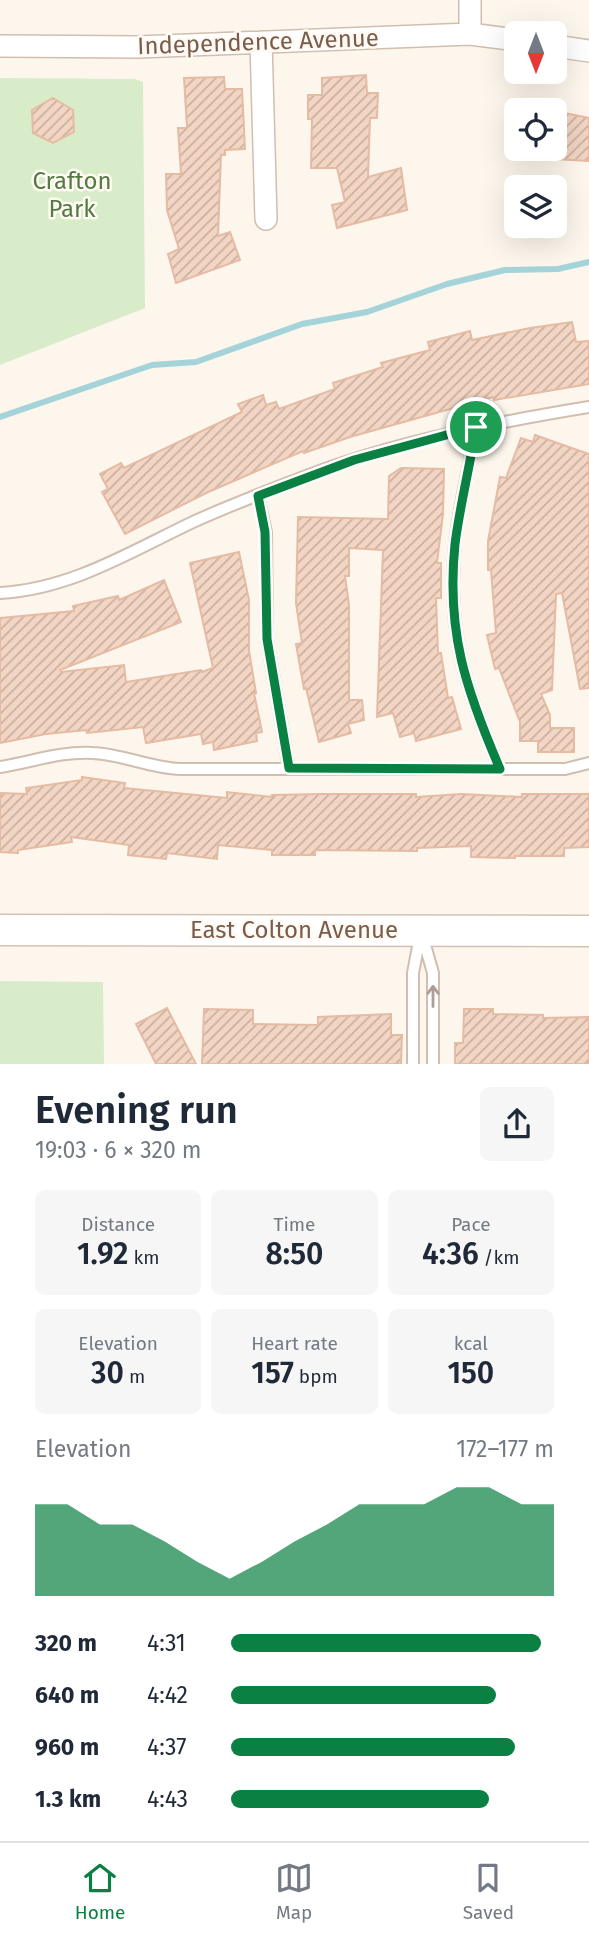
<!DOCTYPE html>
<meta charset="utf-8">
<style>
:root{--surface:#fff;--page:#f6f6f7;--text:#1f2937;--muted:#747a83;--line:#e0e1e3;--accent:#0b8043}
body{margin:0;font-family:"Fira Sans",sans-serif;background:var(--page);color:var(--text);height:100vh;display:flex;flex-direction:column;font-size:26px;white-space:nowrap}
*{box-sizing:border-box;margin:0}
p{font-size:23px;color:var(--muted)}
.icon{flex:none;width:38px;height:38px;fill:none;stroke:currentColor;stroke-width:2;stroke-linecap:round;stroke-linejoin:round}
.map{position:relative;height:1064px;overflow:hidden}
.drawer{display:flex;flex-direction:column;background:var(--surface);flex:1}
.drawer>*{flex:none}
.needle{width:46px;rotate:180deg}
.tools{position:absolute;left:504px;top:21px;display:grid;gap:14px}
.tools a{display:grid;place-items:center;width:63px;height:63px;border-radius:10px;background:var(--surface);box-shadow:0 7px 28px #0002;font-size:35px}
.pin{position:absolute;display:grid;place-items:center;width:60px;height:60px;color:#fff;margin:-30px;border:4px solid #fff;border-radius:50%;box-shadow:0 2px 7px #0007}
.round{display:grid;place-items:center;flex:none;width:74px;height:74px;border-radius:10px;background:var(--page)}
.head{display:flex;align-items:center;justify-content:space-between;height:119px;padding:0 35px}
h1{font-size:38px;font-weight:600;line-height:52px}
.figures{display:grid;grid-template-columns:repeat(3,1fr);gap:10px;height:119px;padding:7px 35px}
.figures div{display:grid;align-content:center;border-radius:10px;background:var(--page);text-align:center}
.figures b{font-size:30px;font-weight:600}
.figures small{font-size:19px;font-weight:400}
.figures p{font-size:19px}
.chart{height:196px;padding:14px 35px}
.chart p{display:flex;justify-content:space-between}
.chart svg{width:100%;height:126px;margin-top:7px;fill:var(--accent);opacity:.7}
ul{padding:0 35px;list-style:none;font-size:23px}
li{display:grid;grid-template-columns:112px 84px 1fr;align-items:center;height:52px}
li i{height:18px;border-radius:9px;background:var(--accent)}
.dock{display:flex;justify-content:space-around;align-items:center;height:98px;border-top:2px solid var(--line);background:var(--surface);font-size:19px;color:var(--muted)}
.dock a{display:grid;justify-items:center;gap:4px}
.dock .selected{color:var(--accent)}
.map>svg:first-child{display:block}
.green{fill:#d8ecc9}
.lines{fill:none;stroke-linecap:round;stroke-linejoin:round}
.stream{stroke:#a5d3da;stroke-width:6}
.building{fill:url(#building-hatch);stroke:#e6bba3;stroke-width:2}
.lane-casing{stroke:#d1beb0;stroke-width:14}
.street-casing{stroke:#d1beb0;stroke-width:24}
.secondary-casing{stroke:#d6c0b0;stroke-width:33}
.lane{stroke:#fff;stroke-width:10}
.street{stroke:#fff;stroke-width:21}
.secondary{stroke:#fff;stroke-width:30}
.oneway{stroke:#af9d94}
.route-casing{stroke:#fff;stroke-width:14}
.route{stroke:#0b8043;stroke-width:9}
.labels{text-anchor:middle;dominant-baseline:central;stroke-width:5;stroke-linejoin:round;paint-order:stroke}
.street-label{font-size:24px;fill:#7a5c4d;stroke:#fffaf3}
.park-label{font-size:24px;fill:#537a41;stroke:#fffaf3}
</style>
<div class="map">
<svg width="589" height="1064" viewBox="0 0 589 1064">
<defs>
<pattern id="building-hatch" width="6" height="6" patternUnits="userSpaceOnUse" patternTransform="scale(1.75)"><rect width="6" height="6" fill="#f3d5c3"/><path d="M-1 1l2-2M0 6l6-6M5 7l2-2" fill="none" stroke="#cab0a1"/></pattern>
</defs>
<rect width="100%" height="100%" fill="#fdf6ec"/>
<!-- green -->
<path class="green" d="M0,78L135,79L143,82L145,308L0,365Z
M0,981L103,982L104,1064H0Z"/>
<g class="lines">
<!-- stream -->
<path class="stream" d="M0,417L152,365L196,362L302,324L367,312L447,284L505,270L558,269L589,262"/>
</g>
<!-- building -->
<path class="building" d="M366,75L367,93H378L377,118H370L368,177L401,168L407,210L337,228L332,205L345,202L337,168H311L312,119H308V95H322V78Z
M224,77L225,89H242L245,149L225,150V155H221L218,236L230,232L240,260L176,283L168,254L179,249L167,210L166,174H181L178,128H187L184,78Z
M53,98L73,110L74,132L53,143L33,133L32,110Z
M555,111L589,118V161L555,159Z
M572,322L576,342L589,341V384L494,400L493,397L350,437L304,453L303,451L206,493L125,534L102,492L108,489L100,474L121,463L124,468L242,412L238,404L263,395L266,405L276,402L279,409L335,389L333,383L383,367L381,363L430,350L428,342L470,331L472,340L530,328Z
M535,435L589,454V688L580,689L562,593L556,594L552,690L541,694L550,715V728H574V752H538V741H520V722L499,668L495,669L487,635L496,633L491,570H488V541L500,477L506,478L521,438L533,442Z
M401,468L444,469L443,514L437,563H441V598H436L438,653H441L448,698L452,697L461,729L416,741L414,733L400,737L393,713L377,717L383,550L349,548V576H345L349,605V700H362L364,720L348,724L351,733L319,742L306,688L304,689L296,644L302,643L296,603L298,517L388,519L389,476Z
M239,552L249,600V651L256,693H254L262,732L256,733L257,741L214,750L213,742L203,744L201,734L146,743L143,727L87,733L86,730L46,734L0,743V618L74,611L73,606L118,596L119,600L164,580L181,622L60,670L61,672L124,665L126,682L201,670L202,672L213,668L190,563Z
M82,777L125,783L124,788L227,798V792L272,797V795L322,794H416V797L462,794L522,797V794H589V847L564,848V856H515V858L471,857V846L417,848V851L315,850V855H272V850L218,845L217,859L167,853L166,859L128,855L129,845L71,837L72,842L18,850V853L0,852V793L27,794L26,788L82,780Z
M167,1008L196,1064H156L136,1024Z
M204,1009L253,1010V1024L318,1025V1017L391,1014V1035H402L401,1064H202Z
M464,1009H493V1014L543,1015V1018L589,1017V1064H455V1043H463Z"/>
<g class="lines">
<defs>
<path id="lane" d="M476,427C470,466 459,505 455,544C446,632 466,690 500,769
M258,496L266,532L267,639L289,768
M0,593C71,589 130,552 193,522C228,506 265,492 301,478C392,442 492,423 589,407
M0,767C32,762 60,751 93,753C122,754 150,768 180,769H565L589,763
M413,1064V973L421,931L433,973V1064"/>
<path id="street" d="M470,34V0
M261,42L266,219
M0,46L138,47L470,34L516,40
M555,46L589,51"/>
<path id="secondary" d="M0,930L589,931"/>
</defs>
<!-- lane casing -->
<use href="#lane" class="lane-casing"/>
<!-- street casing -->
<use href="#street" class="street-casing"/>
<!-- secondary casing -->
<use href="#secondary" class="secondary-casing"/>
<!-- lane -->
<use href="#lane" class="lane"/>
<!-- street -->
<use href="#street" class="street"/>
<!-- secondary -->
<use href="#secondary" class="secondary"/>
</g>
<!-- one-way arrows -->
<defs><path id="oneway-shaft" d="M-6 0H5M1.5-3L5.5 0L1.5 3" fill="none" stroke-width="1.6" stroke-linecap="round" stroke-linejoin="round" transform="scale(1.75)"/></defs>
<use class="oneway" href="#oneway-shaft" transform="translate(433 996) rotate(-90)"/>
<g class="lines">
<defs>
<path id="route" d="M476,427C470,466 460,505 455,544C446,632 466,690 500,769L289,768L267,639L265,532L258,496L354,460Z"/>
</defs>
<!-- route casing -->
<use href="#route" class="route-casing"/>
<!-- route -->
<use href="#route" class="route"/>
</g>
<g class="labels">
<!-- street labels -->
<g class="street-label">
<text transform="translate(258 42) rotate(-2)">Independence Avenue</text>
<text x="294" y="930">East Colton Avenue</text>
</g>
<!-- park labels -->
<g class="park-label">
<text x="72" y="181">Crafton<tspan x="72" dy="28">Park</tspan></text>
</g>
</g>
</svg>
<div class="tools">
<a><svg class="needle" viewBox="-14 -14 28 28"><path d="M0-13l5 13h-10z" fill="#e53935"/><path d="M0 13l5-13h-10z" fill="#747a83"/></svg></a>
<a><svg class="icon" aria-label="locate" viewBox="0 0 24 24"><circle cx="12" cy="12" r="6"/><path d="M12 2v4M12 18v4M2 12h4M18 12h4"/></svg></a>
<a><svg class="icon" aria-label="layers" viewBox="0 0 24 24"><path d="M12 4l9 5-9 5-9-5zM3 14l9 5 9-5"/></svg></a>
</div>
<div class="pin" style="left:476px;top:427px;background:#1e9e55"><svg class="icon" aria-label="arrive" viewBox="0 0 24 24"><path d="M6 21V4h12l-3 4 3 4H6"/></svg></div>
</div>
<section class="drawer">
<div class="head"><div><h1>Evening run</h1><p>19:03 · 6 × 320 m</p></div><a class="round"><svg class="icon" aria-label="share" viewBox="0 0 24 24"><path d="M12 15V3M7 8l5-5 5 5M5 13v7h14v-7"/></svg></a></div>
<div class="figures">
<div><p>Distance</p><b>1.92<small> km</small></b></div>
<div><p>Time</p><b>8:50</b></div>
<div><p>Pace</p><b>4:36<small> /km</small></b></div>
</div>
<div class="figures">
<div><p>Elevation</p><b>30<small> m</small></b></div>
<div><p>Heart rate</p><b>157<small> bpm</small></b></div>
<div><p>kcal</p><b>150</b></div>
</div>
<div class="chart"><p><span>Elevation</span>172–177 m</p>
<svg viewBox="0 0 160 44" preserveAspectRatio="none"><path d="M0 44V12L10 12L20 19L30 19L40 25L50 32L60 38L70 32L80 25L90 19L100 12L110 12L120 12L130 6L140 6L150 12L160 12V44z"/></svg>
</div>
<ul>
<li><b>320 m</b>4:31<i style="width:96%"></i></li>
<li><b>640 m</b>4:42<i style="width:82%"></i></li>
<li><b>960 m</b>4:37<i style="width:88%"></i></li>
<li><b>1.3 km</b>4:43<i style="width:80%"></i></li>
</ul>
</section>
<nav class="dock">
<a class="selected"><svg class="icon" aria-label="home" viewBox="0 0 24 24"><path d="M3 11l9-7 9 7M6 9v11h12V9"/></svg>Home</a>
<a><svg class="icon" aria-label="map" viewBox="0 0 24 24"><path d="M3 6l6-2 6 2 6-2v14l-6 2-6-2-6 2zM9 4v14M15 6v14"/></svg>Map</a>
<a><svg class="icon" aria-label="saved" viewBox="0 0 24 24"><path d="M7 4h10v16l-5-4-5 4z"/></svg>Saved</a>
</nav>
